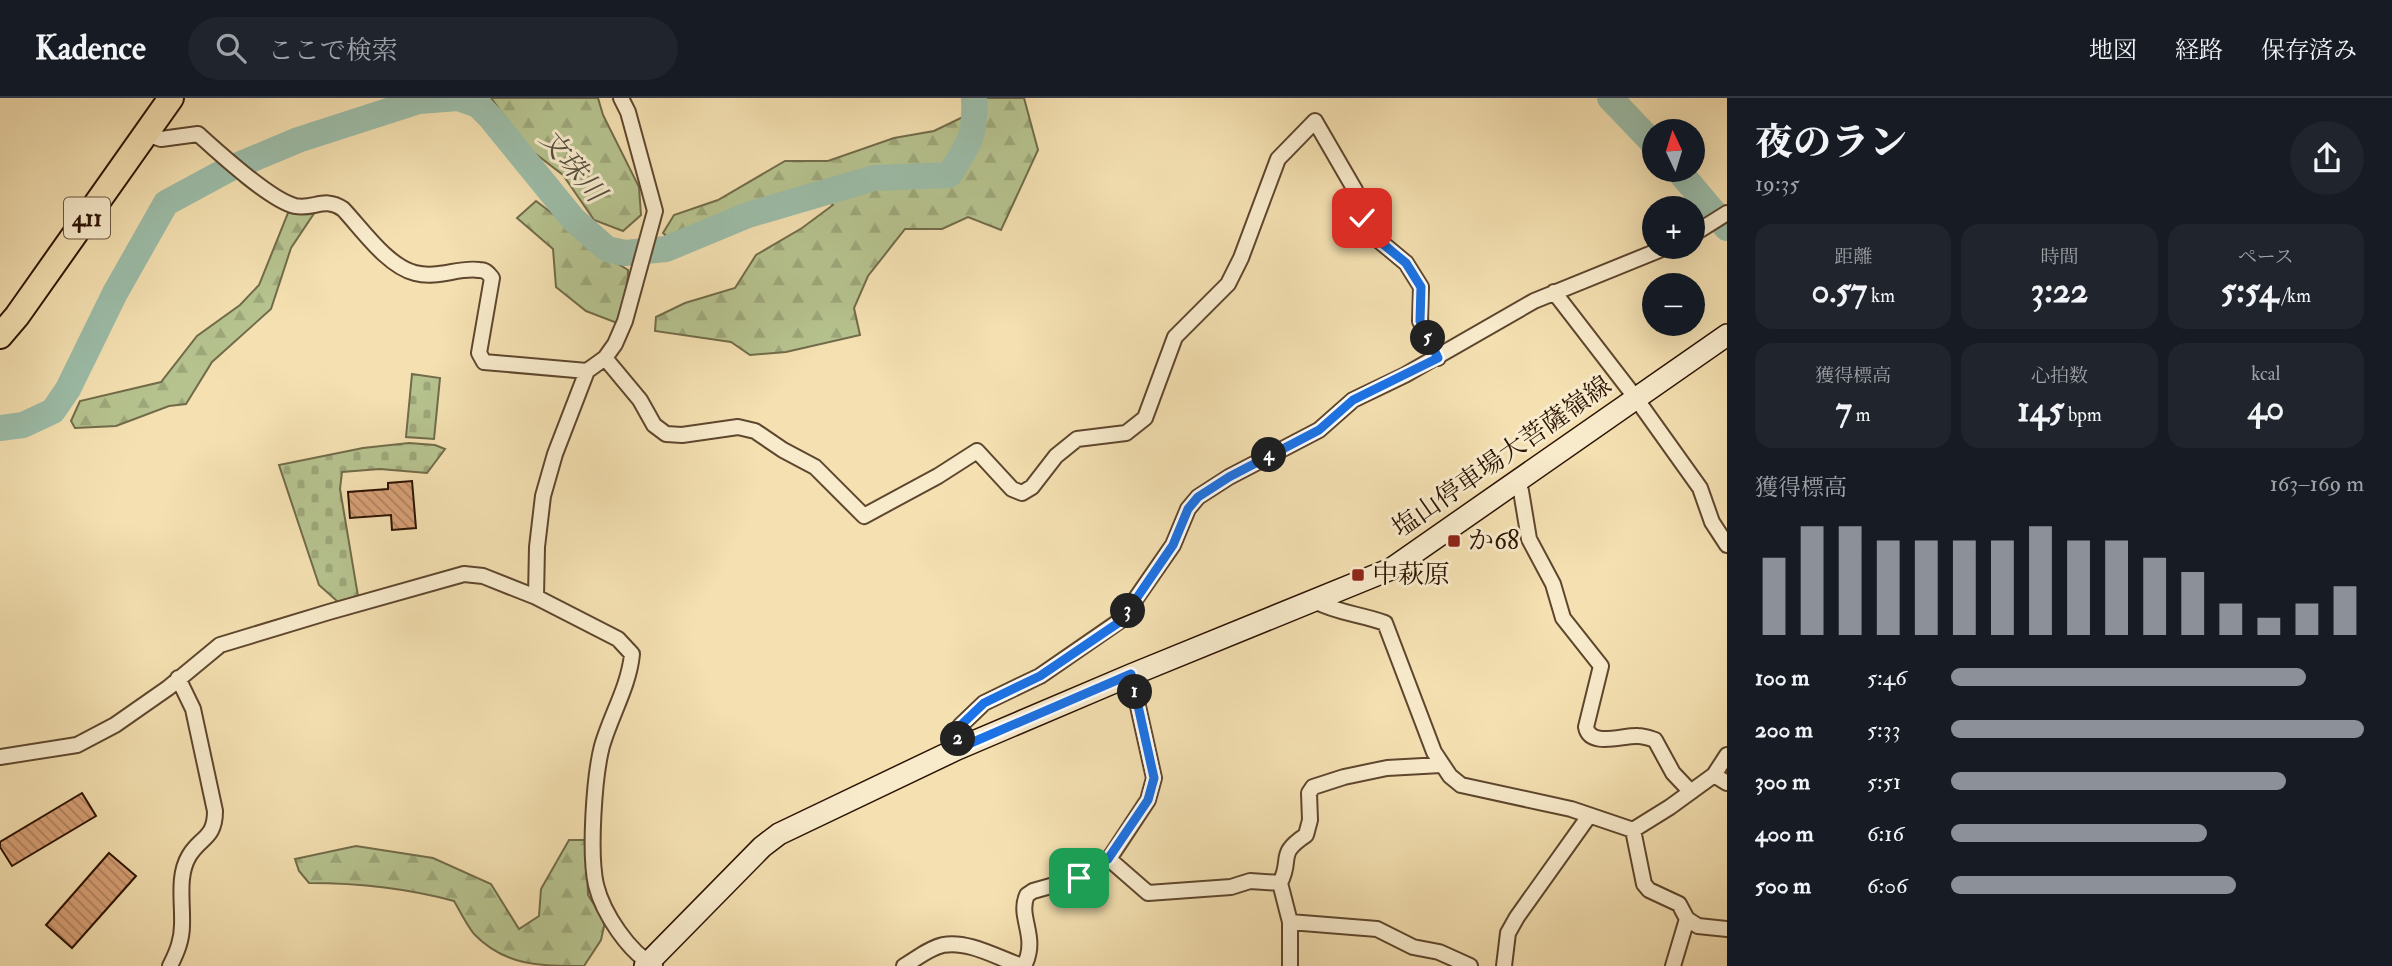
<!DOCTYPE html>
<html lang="ja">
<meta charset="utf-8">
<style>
:root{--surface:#171b24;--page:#20242c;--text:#f1f3f6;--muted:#9ea1a6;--line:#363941;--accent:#8c9099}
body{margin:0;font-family:"IM FELL Double Pica","Noto Serif JP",serif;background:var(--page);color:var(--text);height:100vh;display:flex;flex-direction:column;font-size:26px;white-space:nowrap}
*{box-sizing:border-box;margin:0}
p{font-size:23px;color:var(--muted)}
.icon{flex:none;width:38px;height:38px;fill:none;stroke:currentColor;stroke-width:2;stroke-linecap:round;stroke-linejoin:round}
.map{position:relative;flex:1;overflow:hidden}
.panel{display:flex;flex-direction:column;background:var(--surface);width:665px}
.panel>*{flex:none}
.needle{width:46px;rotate:356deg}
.tools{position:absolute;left:1642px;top:21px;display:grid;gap:14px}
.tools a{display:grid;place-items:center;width:63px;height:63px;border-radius:50%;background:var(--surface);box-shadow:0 7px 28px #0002;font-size:35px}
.pin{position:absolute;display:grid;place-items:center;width:60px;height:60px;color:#fff;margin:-30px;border-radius:14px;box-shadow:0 4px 10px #0006}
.km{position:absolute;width:35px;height:35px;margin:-18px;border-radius:50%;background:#222;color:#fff;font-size:19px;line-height:35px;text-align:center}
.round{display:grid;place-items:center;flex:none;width:74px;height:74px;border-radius:37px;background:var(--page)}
.head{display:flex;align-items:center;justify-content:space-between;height:119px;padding:0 28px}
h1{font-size:38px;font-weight:800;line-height:52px}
.figures{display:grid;grid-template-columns:repeat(3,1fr);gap:10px;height:119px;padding:7px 28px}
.figures div{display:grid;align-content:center;border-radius:18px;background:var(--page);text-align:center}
.figures b{font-size:35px;font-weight:800}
.figures small{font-size:19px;font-weight:400}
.figures p{font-size:19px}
.chart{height:196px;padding:14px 28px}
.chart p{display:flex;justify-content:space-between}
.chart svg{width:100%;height:126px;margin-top:7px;stroke:var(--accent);stroke-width:6}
ul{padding:0 28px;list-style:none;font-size:23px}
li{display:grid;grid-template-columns:112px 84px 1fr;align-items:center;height:52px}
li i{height:18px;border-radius:9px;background:var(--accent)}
header{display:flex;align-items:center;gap:42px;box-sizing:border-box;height:98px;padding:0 35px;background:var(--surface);border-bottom:2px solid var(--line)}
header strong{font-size:33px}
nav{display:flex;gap:38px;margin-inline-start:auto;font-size:24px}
.search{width:490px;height:63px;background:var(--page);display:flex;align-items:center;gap:18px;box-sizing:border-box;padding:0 24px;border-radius:38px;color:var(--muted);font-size:26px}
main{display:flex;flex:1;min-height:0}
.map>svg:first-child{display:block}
.forest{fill:url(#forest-firs);stroke:#716b49;stroke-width:2}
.cemetery{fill:url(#cemetery-stones);stroke:#716b49;stroke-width:2}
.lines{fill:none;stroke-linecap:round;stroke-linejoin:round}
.river{stroke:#9cbda9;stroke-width:26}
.building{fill:url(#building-back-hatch);stroke:#2c1303;stroke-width:2}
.minor-casing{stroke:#5e462e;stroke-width:18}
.secondary-casing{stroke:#2c1303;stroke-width:24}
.trunk-casing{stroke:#2c1303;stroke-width:28}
.minor{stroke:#f8ebcc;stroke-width:14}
.secondary{stroke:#f8ebcc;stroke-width:21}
.trunk{stroke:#f4e0b1;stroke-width:24}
.route-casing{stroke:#fff;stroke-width:14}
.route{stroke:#1a73e8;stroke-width:9}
.poi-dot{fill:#8f2418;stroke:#f8ebcc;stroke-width:2.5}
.labels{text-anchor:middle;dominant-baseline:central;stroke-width:6;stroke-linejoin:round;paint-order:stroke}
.shield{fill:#f8ebcc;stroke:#69543f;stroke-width:2}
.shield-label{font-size:24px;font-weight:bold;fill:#2c1303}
.street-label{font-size:26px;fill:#2c1303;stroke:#f8ebcc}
.poi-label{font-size:26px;fill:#2c1303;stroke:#f8ebcc;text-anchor:start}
.water-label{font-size:28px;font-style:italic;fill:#534e3d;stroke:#f8ebcc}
</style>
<header>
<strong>Kadence</strong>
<div class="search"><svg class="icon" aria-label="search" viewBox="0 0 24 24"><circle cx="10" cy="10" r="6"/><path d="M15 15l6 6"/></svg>ここで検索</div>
<nav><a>地図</a><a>経路</a><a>保存済み</a></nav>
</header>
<main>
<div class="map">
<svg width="1727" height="868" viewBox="0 0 1727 868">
<defs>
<pattern id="forest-firs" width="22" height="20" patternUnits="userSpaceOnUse" patternTransform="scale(1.75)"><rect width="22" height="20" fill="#b6c38f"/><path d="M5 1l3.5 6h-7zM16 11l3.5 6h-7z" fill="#9da77a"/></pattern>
<pattern id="cemetery-stones" width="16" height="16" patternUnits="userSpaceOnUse" patternTransform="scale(1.75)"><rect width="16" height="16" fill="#b6c38f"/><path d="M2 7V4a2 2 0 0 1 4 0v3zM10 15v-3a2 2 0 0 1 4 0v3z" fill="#9da77a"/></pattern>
<pattern id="building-back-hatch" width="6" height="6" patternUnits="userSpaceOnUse" patternTransform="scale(1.75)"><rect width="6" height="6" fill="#d7a076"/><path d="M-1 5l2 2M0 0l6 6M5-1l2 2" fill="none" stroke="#af815f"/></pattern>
</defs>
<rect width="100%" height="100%" fill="#f4e0b1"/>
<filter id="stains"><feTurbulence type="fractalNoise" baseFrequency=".00286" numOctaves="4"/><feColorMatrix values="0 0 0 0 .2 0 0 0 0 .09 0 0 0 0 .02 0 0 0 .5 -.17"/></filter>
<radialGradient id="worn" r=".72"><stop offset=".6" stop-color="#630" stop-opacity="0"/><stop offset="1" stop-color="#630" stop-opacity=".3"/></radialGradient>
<!-- forest -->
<path class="forest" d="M491,0H598L603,17L639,89L641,117L623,133L594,122L563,77L528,50Z
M969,0H1024L1038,52L1001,132L968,119L942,131H905L868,178L854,210L860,237L786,254L750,257L731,244L655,233L656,219L685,205L735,190L756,157L802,130L833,107L815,89L752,109L670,141L663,135L674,117L718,102L785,63H828L894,40L934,33L963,19Z
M536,103L561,122L583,144L628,172L627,196L617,225L586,213L556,189L553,151L517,120Z
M317,111L291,150L271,211L212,264L186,306L169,308L116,328L75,330L71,323L80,303L161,284L197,238L240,207L259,187L288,115Z
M569,742H586L588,797L605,824L601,842L584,868C539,868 505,868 474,836C466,826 460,813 454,803C406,790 358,785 309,785L299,773L295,761L356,748L433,760L491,786L519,831L539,818L541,791Z"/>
<!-- cemetery -->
<path class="cemetery" d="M412,276L440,280L434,341L406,339Z
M409,345L435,347L445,351L427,375L380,371L342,374L340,391L358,498L338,504L319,487L279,367L363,350Z"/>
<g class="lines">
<!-- river -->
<path class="river" d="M1610,0L1654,46
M1678,72L1727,130
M0,330L23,327L53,313L68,291L115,195L166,105L229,71L298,42L419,3L458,0L478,7L490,19L573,121L607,151L625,155L666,151L748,117L874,80L949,77C969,46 976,38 974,0"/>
</g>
<!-- building -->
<path class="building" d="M412,383L416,430L392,432L391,417L350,420L348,394L388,391V385Z
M82,695L96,718L12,768L0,749V744Z
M109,755L136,778L72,850L46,827Z"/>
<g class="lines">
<defs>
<path id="minor" d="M146,36L161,41L198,36C219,55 270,102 295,108C314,112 324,98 343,111C362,131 387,168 415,175C438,181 458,169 479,172C486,172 488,175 492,180L479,255L484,264L587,273
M1692,137L1727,115
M1554,194L1635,299L1700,390L1712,424L1727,447
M605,260L640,302L654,327L666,336L682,337L738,329L755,333L783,352L815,369L864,418L938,378L977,353L1012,391L1022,395L1032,389L1056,358L1077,341L1126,335L1145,320L1175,239L1228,186L1241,160L1278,61L1315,23L1355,92L1362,120L1377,141L1406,165L1421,189L1420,223L1438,260
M1515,384L1521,393L1529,441L1553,486L1563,520L1601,568L1586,629C1590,650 1623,637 1638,638C1644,638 1649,640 1655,642L1673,675L1691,694
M536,499L537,449L543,398L555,356L587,273L605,260L615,246L625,223L655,113L628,14L621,0
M1315,503C1337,515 1361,516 1385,525L1434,654L1450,678L1461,687L1571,711L1633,732L1670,709L1714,677L1727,657
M957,651L960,628L984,605L1040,578L1121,522L1173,447L1188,411L1198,399L1229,379L1319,332L1353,302L1405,277L1534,203L1667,149
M0,659L77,647L115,627L168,590L220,547L329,514L464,476L483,478L536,499L618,541L632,556C629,588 611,617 602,648C594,679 589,756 596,787C603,815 629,855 655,868
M1714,677L1727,685
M1633,732L1644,786L1649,792L1679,806L1687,821L1698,828L1727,831
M1109,761L1148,795L1231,789L1250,783L1280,785L1290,824L1377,831L1413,849L1439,854L1470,868
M1280,785C1293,760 1276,757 1306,737L1310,722L1309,695L1313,689L1344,679L1387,670L1441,667
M1290,824V868
M170,868C177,854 182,842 182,827C183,805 177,778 189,758C200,739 215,741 215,713L193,611L178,580
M904,868C916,861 929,850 943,847C968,842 998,860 1022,868
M1024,868C1039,838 1017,820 1027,797L1033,793L1079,780L1109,761L1148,702L1154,680L1131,577
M1504,868L1508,835L1517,819L1589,718
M1673,868L1687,821"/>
<path id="secondary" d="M645,868L762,749L779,736L957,651L1131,577L1391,471L1727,237"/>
<path id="trunk" d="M0,238L17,218L171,0"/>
</defs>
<!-- minor casing -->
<use href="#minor" class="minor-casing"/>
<!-- secondary casing -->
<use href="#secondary" class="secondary-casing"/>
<!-- trunk casing -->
<use href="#trunk" class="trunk-casing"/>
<!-- minor -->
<use href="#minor" class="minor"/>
<!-- secondary -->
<use href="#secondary" class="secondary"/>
<!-- trunk -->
<use href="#trunk" class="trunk"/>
</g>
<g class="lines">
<defs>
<path id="route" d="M1079,780L1108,761L1148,702L1154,680L1131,576L957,651L960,628L984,605L1040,578L1121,523L1173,447L1188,411L1198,399L1229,379L1319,332L1353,302L1438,260L1420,223L1421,189L1406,165L1377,141L1362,120"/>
</defs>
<!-- route casing -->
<use href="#route" class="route-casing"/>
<!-- route -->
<use href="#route" class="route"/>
</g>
<!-- markers -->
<g class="poi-dot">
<rect x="1447" y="436" width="14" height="14" rx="3.5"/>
<rect x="1351" y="470" width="14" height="14" rx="3.5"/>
</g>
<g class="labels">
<!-- shield labels -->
<rect class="shield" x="64" y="99.5" width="46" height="41" rx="5"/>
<g class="shield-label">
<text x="87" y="120">411</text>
</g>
<!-- street labels -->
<g class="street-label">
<text transform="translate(1502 359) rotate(-35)">塩山停車場大菩薩嶺線</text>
</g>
<!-- poi labels -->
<g class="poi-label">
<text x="1468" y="443">か68</text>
<text x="1372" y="477">中萩原</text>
</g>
<!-- water labels -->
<g class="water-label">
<text transform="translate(572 68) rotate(50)">文珠川</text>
</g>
</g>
<rect width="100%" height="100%" filter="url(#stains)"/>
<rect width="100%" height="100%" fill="url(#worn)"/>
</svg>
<div class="tools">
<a><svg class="needle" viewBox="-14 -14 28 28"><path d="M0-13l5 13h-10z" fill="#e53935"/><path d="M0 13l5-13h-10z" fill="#9ea1a6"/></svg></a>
<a>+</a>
<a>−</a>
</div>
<div class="pin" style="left:1079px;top:780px;background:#1e9e55"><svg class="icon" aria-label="arrive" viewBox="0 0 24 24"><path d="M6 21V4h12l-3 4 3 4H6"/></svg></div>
<div class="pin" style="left:1362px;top:120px;background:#d93025"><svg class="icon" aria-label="check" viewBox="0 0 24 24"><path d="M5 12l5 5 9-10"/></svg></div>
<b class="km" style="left:1135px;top:594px">1</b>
<b class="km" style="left:958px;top:641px">2</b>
<b class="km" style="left:1128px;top:513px">3</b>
<b class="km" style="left:1269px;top:357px">4</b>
<b class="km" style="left:1428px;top:240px">5</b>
</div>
<section class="panel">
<div class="head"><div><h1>夜のラン</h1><p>19:35</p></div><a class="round"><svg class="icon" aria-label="share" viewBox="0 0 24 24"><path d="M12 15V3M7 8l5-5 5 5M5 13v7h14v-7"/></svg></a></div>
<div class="figures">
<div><p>距離</p><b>0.57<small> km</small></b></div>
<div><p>時間</p><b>3:22</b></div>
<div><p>ペース</p><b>5:54<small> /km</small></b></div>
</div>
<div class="figures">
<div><p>獲得標高</p><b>7<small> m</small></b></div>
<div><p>心拍数</p><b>145<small> bpm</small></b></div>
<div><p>kcal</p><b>40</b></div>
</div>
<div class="chart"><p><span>獲得標高</span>163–169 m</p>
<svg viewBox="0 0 160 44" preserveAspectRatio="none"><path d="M5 44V17M15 44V6M25 44V6M35 44V11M45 44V11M55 44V11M65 44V11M75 44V6M85 44V11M95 44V11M105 44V17M115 44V22M125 44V33M135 44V38M145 44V33M155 44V27"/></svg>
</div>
<ul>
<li><b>100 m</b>5:46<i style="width:86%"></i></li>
<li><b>200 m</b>5:33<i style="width:100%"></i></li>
<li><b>300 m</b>5:51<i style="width:81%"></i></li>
<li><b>400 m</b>6:16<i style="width:62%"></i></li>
<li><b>500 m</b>6:06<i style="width:69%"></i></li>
</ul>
</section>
</main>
